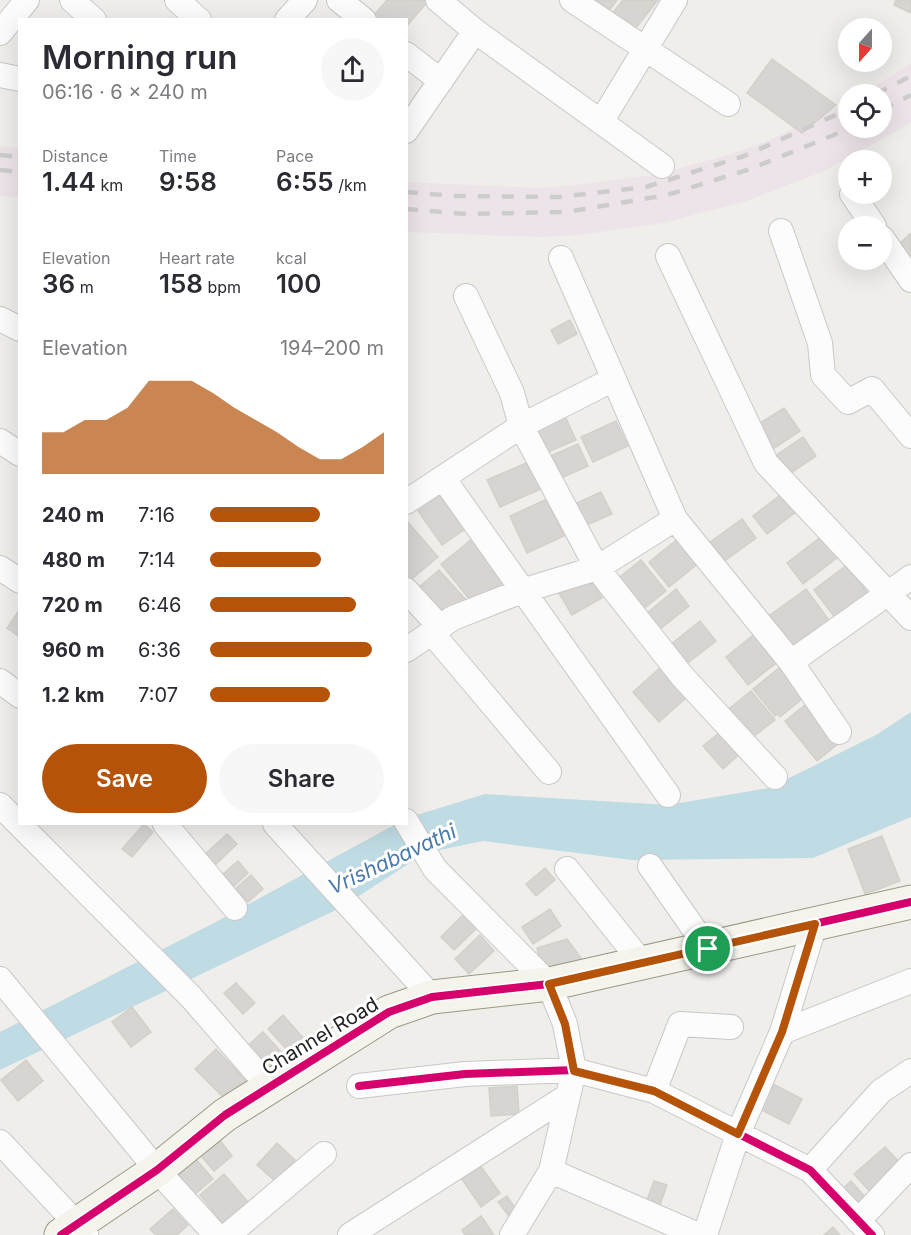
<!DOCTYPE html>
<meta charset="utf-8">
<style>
:root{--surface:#fff;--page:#f7f7f7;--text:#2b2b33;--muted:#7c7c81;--accent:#b45309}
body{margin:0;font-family:Inter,sans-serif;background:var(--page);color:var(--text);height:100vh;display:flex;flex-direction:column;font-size:22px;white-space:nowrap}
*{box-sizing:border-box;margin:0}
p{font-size:20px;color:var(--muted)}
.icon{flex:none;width:33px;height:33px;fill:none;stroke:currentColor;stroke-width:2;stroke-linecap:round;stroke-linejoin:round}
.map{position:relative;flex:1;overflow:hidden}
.sheet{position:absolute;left:18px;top:18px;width:390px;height:807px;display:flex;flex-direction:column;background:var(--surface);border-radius:0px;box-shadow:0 6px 24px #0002}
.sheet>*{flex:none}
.needle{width:39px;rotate:201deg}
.buttons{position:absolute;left:838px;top:18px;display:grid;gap:12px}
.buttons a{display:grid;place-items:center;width:54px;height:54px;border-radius:50%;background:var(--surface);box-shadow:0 6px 24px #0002;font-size:30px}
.pin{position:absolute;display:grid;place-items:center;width:51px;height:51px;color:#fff;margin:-26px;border:3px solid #fff;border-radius:50%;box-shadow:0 2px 6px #0007}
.round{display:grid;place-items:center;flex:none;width:63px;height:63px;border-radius:32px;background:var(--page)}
.summary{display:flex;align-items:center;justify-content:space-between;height:102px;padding:0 24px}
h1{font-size:33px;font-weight:600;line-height:45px}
.metrics{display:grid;grid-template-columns:repeat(3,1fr);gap:9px;height:102px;padding:6px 24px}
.metrics div{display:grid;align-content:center}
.metrics b{font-size:26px;font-weight:600}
.metrics small{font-size:16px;font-weight:400}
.metrics p{font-size:16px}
.chart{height:168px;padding:12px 24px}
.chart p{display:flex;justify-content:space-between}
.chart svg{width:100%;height:108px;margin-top:6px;fill:var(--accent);opacity:.7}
.button{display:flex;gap:12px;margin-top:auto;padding:12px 24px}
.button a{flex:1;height:69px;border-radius:36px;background:var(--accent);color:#fff;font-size:24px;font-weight:600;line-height:69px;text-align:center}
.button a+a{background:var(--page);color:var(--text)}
ul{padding:0 24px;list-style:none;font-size:20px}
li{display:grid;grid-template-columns:96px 72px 1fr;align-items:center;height:45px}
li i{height:15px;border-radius:8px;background:var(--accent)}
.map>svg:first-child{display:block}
.industrial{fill:#ede4e9}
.water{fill:#bfdbe3}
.building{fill:#d7d4d2;stroke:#d3d0cc;stroke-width:1.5}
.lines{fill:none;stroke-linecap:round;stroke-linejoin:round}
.street-casing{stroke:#c9c8c7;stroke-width:26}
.secondary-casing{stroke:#999a82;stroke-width:35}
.street{stroke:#fdfcfc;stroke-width:24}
.secondary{stroke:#f4f4ed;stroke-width:33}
.rail{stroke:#ccc;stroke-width:4.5;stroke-dasharray:12 12;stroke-linecap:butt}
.cycleway-casing{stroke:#fff;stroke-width:11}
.cycleway{stroke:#d6006c;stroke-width:8}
.route-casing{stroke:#fff;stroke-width:12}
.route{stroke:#b45309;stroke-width:8}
.labels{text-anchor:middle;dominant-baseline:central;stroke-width:6;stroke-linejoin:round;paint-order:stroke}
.street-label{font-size:20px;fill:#222;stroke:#fff}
.water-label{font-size:21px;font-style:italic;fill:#4a7aab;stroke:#fff}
</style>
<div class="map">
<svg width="911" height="1235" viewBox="0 0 911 1235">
<rect width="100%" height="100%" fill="#f0eeeb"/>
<!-- industrial -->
<path class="industrial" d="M911,63V123L822,172L744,202L663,223L580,235L539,237L407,232V182L538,188L576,185L653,175L728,155L765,142L849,102V128H882V94H863Z
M0,146L19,148V198L0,196Z"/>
<!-- water -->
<path class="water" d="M911,712V817L813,858L632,860L483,841L425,853L342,907L0,1070V1032L216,922L407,818L485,794L668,805L769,788L876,735Z"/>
<!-- building -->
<path class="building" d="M387,0H429L406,27V20H370Z
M594,0H617L609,11Z
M623,0H658L632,33L610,16Z
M896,0H911V13L894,5Z
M772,59L836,105L802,133L747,93Z
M911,233V265L896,247Z
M570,320L577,334L558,344L551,330Z
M784,408L800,431L767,453L751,429Z
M564,414L576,440L543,454L531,429Z
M616,421L628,446L593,462L581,437Z
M803,437L816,456L785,477L772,458Z
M578,444L588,466L554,481L544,459Z
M531,461L543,488L500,507L487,480Z
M601,492L612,514L580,528L570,506Z
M783,493L797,511L767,534L753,516Z
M443,494L468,527L442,545L418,511Z
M547,499L564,536L527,553L510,516Z
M742,519L756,538L723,562L709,543Z
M406,520L438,557L408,582L406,581Z
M684,534L704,559L669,587L649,562Z
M822,536L838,557L803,584L787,563Z
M472,539L505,581L474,605L441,564Z
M641,560L666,591L641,611L616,580Z
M847,565L869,595L836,619L814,590Z
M439,570L466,600L439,623L413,592Z
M587,573L602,598L572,615L557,590Z
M676,589L689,606L655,633L642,617Z
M806,589L831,623L795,649L769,616Z
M20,609V637L7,628Z
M700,621L716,641L681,668L665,649Z
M757,632L779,661L748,685L726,657Z
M783,665L807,695L780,717L778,714L775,716L753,689Z
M661,667L687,697L659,722L633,692Z
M751,691L775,720L749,740L726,711Z
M811,700L843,740L817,761L785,721Z
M725,728L744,750L723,769L703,746Z
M144,824L153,832L132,857L122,849Z
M227,834L237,844L213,867L203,856Z
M882,836L900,881L865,894L848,849Z
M238,861L248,873L234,886L223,874Z
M545,868L555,880L536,896L526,884Z
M251,875L263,889L248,902L236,888Z
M550,909L561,926L533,944L522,927Z
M464,914L477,928L454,950L441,937Z
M480,935L494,951L469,974L455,959Z
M567,939L584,962L543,972L537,948Z
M236,983L255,1003L243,1014L224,993Z
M132,1007L151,1032L131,1047L112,1022Z
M283,1015L305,1040L290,1053L268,1029Z
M263,1032L285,1056L265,1074L243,1050Z
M216,1049L246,1080L226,1100L195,1069Z
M26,1060L43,1081L18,1101L1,1080Z
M771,1083L802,1099L789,1124L758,1108Z
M517,1086L519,1114L491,1116L489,1088Z
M219,1139L232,1156L214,1171L200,1155Z
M277,1143L295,1160L276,1182L257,1165Z
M885,1147L903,1166L872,1194L854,1174Z
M193,1156L213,1179L195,1194L175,1171Z
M477,1161L500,1193L481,1207L459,1175Z
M224,1174L252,1207L227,1228L200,1195Z
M654,1181L667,1185L659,1208L646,1203Z
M851,1181L866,1198L853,1209L838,1193Z
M507,1196L520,1215L512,1220L498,1202Z
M173,1209L188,1225L177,1235H156L150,1229Z
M481,1216L494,1235H465L462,1230Z
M833,1227L840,1235H824Z"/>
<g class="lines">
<defs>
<path id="street" d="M72,0L94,20
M177,0L199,20
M339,0L364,20
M438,0L475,31L662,166
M572,0L728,104
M287,20L305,0
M0,33L27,0
M406,54L441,81
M0,75L20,79
M601,122L675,0
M406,131L475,31
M852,194L874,226
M781,231L820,343L823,375L848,402L872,389L911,436
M882,238L911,280
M668,256L766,463L911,618
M561,258L675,519L791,662L839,732
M0,319L20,329
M614,379L521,426L597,568L682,676L775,777
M0,441L20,454
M443,478L668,795
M406,502L521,426L512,393L466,296
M0,568L20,581
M406,590L440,627
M432,633L549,772
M406,650L453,618L522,591L597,568L675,519
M791,662L911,577
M0,681L20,696
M0,805L191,997L269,1087
M406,821L435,869L549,984L565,1024L574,1070L551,1171L512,1235
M165,824L235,908
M275,824L432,997
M650,866L708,949
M567,869L643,964
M0,979L157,1170L216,1235
M782,1032L815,924
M359,1086L465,1074L574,1070L654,1091L810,1170L872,1235
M654,1091L680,1024L731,1027
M0,1142L86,1234
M810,1170L881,1091L911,1071
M551,1171L698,1235
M858,1221L911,1165
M228,1235L324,1154
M350,1235L566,1097
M705,1235L738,1134L782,1032L911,981"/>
<path id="secondary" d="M61,1235L157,1170L225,1115L389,1012L432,997L549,984L911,902"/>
</defs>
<!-- street casing -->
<use href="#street" class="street-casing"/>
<!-- secondary casing -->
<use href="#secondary" class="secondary-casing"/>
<!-- street -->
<use href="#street" class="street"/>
<!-- secondary -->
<use href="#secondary" class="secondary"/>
<!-- rail -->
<path class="rail" d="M876,94L911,76
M882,110L911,95
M0,155L20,157
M0,170L20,172
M406,192L453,196L559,197L646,187L744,156L849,109
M406,209L467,214L566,212L667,195L750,169L851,128"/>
<defs>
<path id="cycleway" d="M359,1086L465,1074L574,1070L654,1091L810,1170L872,1235
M61,1235L157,1170L225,1115L389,1012L432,997L549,984L911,902"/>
</defs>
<!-- cycleway casing -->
<use href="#cycleway" class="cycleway-casing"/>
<!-- cycleway -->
<use href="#cycleway" class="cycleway"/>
</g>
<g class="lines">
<defs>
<path id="route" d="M815,924L782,1032L738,1134L654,1091L574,1071L565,1024L549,984Z"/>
</defs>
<!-- route casing -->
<use href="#route" class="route-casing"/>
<!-- route -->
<use href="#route" class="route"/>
</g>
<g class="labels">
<!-- street labels -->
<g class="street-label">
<text transform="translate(320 1036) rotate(-31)">Channel Road</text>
</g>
<!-- water labels -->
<g class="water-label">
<text transform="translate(392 859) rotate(-25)">Vrishabavathi</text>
</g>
</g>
</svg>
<div class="buttons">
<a><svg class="needle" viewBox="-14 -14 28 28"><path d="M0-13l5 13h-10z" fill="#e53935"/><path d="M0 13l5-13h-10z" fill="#7c7c81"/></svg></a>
<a><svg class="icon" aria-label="locate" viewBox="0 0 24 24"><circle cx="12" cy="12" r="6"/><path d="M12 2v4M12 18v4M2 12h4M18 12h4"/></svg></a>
<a>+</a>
<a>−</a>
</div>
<div class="pin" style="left:708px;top:949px;background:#1e9e55"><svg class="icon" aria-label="arrive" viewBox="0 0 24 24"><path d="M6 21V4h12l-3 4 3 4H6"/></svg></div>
<section class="sheet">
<div class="summary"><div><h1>Morning run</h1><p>06:16 · 6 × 240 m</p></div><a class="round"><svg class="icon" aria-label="share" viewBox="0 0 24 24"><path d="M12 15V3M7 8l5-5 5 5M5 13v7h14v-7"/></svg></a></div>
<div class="metrics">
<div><p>Distance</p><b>1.44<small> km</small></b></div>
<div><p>Time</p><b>9:58</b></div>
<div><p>Pace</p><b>6:55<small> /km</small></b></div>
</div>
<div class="metrics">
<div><p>Elevation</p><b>36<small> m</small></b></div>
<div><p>Heart rate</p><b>158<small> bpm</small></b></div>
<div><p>kcal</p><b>100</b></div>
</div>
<div class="chart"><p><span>Elevation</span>194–200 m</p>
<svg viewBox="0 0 160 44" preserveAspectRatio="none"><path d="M0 44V27L10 27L20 22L30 22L40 17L50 6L60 6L70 6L80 11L90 17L100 22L110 27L120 33L130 38L140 38L150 33L160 27V44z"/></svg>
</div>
<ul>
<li><b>240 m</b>7:16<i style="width:63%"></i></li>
<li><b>480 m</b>7:14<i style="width:64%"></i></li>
<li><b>720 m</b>6:46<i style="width:84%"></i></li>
<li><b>960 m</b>6:36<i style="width:93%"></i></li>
<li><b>1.2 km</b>7:07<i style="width:69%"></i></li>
</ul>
<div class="button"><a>Save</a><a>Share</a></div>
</section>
</div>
